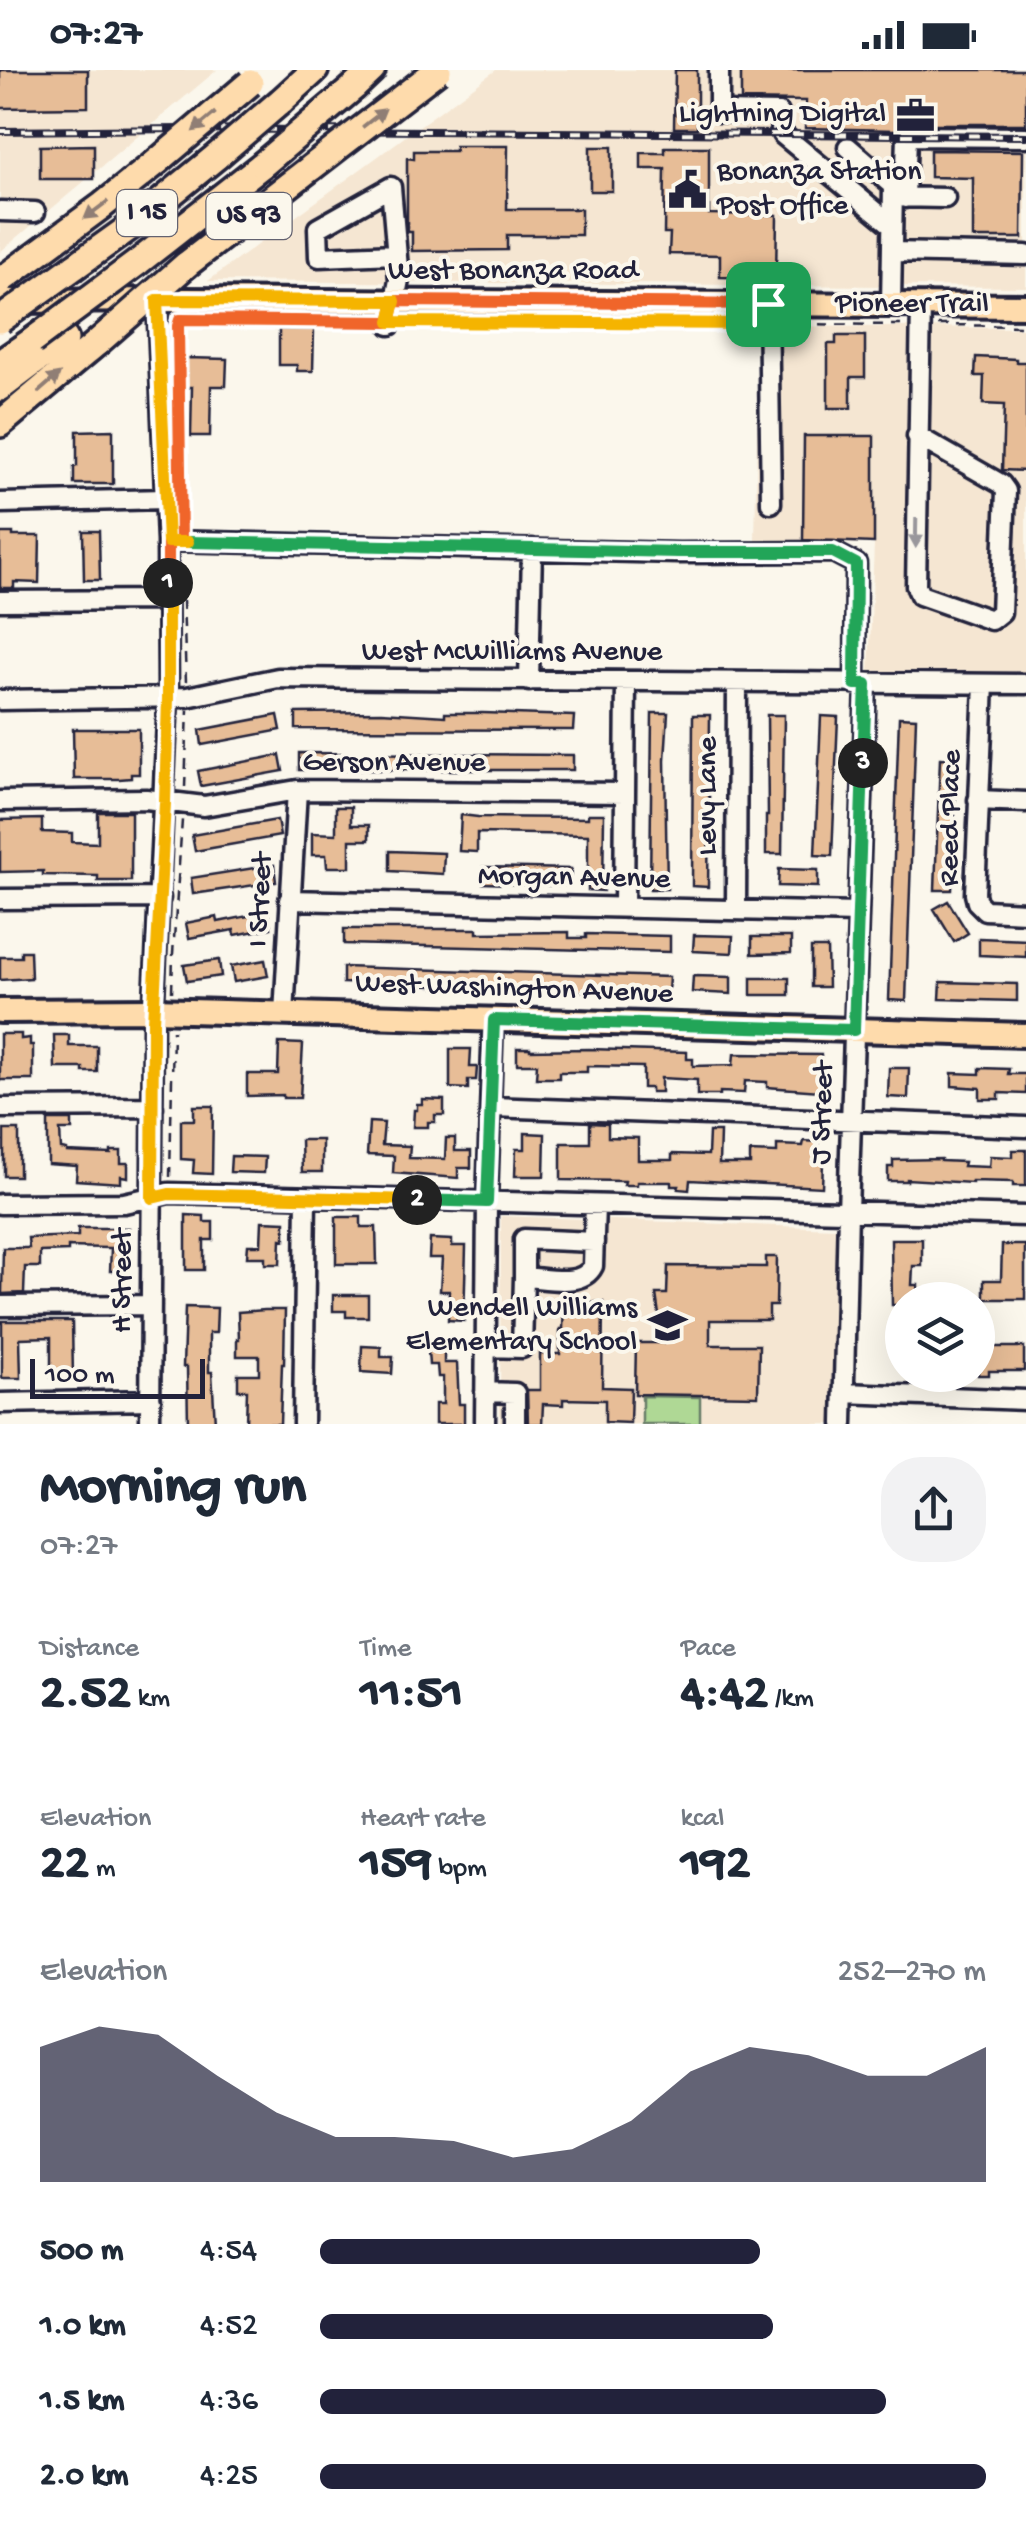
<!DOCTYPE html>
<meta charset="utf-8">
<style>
:root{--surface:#fff;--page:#f2f2f3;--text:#1f2937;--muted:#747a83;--accent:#22223b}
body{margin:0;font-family:"Gochi Hand",sans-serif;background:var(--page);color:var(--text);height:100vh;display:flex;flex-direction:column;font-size:38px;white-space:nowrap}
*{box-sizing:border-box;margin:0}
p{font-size:32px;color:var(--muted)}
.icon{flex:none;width:55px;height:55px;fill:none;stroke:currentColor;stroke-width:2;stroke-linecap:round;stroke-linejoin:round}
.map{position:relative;height:1354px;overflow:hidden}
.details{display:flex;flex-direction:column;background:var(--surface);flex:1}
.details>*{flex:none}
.buttons{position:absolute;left:885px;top:1212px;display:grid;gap:20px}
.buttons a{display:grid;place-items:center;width:110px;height:110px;border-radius:50%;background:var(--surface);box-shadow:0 10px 40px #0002;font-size:50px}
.scale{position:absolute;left:30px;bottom:25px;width:175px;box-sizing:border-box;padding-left:10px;border:5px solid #22223b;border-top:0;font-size:28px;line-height:35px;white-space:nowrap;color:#22223b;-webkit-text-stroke:8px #fbf7ec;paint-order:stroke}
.pin{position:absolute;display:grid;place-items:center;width:85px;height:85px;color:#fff;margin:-42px;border-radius:20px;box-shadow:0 5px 15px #0006}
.km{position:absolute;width:50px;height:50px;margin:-25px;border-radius:50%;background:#222;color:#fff;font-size:28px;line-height:50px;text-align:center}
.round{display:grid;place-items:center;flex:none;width:105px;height:105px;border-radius:40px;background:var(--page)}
.head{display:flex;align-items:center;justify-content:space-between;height:170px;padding:0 40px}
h1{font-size:55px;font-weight:700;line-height:75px}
.figures{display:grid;grid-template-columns:repeat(3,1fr);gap:15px;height:170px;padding:10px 40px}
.figures div{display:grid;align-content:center}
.figures b{font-size:50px;font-weight:700}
.figures small{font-size:28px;font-weight:400}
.figures p{font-size:28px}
.chart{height:280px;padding:20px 40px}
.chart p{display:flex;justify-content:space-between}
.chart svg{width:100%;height:180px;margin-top:10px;fill:var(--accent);opacity:.7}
ul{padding:0 40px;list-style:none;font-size:32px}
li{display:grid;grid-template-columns:160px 120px 1fr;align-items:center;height:75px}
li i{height:25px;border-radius:12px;background:var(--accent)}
.status{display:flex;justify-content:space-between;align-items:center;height:70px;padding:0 50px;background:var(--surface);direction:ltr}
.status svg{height:28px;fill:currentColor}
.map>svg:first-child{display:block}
.built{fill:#f5e6d2}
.green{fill:#afd895;stroke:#687d68;stroke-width:2.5}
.building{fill:#e7bd97;stroke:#22223b;stroke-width:2.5}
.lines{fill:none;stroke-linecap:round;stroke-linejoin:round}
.minor-casing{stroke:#22223b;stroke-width:25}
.major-casing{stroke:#22223b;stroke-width:30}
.highway-casing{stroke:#22223b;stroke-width:32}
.path{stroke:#22223b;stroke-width:2.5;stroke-dasharray:10 8;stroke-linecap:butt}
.minor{stroke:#fbf7ec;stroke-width:18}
.major{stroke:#fedbac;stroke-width:22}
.highway{stroke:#fedbac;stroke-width:25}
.rail-casing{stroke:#22223b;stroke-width:8}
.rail{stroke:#fbf7ec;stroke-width:4;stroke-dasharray:11;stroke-linecap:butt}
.highway-bridge-casing{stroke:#22223b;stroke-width:32;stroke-linecap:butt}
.highway-bridge{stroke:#fedbac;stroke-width:25}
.oneway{fill:#907e74}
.oneway2{fill:#99979c}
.split-1-casing{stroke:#fff;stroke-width:20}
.split-2-casing{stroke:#fff;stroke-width:20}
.split-3-casing{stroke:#fff;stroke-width:20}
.split-4-casing{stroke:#fff;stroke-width:20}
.split-5-casing{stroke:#fff;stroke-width:20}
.split-1{stroke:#f0652b;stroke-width:12}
.split-2{stroke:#f5b400;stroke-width:12}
.split-3{stroke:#22a559;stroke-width:12}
.split-4{stroke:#22a559;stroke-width:12}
.split-5{stroke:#f5b400;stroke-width:12}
.labels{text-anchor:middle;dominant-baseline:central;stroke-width:8;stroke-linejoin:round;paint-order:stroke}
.shield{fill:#fbf7ec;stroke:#636270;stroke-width:2.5}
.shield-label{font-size:28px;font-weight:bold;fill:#22223b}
.poi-label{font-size:30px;fill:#22223b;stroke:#fbf7ec;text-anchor:end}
.street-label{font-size:30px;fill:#22223b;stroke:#fbf7ec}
</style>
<div class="status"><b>07:27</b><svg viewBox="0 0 49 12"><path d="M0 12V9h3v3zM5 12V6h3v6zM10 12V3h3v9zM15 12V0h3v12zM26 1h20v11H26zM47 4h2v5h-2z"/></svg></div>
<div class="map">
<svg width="1026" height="1354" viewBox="0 0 1026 1354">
<rect width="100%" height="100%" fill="#fbf7ec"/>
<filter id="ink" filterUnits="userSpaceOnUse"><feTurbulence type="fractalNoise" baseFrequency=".01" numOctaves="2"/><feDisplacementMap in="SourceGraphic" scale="20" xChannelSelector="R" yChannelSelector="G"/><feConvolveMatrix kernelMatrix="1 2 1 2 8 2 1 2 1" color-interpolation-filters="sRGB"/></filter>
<g filter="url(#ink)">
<!-- built -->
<path class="built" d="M0,0H217L0,182Z
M496,0H1026V217L208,211Z
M759,256L1026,258V605L869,604L874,474L755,472Z
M501,1146L837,1158L832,1354H500Z"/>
<!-- green -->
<path class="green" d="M642,1326L700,1327V1354H642Z"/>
<!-- building -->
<path class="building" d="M0,0H88V37L0,38Z
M675,0H697V58H674Z
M741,0H1026V54H907L896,60L805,58L806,31L741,30Z
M94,75V109H40V76Z
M455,76H508L507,139H581V165H507V180L412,181V162H407V88L414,89V81H455Z
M590,77H612V121H590Z
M665,77H709V144L777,145L776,208L720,207V185L669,184L670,163H664L665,99H641V83H665Z
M930,80L1023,81L1022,168H973V108L930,107Z
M279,259H314L313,301H297V295H279Z
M836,266H865V307H851V338H828V274H836Z
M976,287L1016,289V292H1026V401L1002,400L1004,335L983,334L984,306H975Z
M186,288L227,289L226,316H211L210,366H191L192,317H185Z
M113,360V414H74V397L77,396V361Z
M804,366H874V473L803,470Z
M83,461H99L100,510H84Z
M0,463H13V466H40L39,513L14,512V518H0Z
M381,642L445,646V643H483L574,646L573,660L296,659V643Z
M652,643H668L665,690L667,819H650Z
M278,645L281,660L202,675L200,660Z
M693,645H710L708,817L692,816Z
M767,645H784L782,784H766V746H768Z
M821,646L838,647L832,786L815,785Z
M899,647L916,648L906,931L889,930Z
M73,659H139V704H131V708L119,709H74Z
M299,683L573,685V700H299Z
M280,685L283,701L201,716L198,701Z
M940,688L957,689L952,820H935Z
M336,737H351V755H369V770H350V797H327L326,785H312V763L336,764Z
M98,742H131V811H98V806L43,805V801L0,802V750L42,749V762L72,763V772L98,773Z
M588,744H604L603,821L588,820V765L477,763V782L459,781L461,745L478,747L588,748Z
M277,750L280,766L195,781L192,765Z
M390,781L444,783L443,804L390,801Z
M274,795L276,812L193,824L191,808Z
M483,797L571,799L570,816L483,813Z
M779,799L818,800V817L778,816Z
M948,831L968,863L954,872L934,839Z
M268,842L271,858L235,865L234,860L189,868L186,853L217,847L218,852Z
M344,859H477V863L569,862V868H586V864L670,866V882L344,874Z
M694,865L733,866L732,883L693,881Z
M752,867H791V883L752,884Z
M979,868L1026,870V887L979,885Z
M811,878H827L828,917H811Z
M21,881H30L31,908L0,910V887H21Z
M219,890L221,906L187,911L184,895Z
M265,890L268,906L234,912L231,896Z
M343,897L669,907L668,922L536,921L474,917L435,918V916L343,913Z
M693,906L731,907V924L692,922Z
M751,908H789V925H751Z
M941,912L1017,914V931L940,929Z
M0,964H21V969L30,968V975H33V1010H0Z
M54,965H69V976H97V1002H83V998H55Z
M279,973L303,974L300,1028H283V1025L247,1026V1004H278Z
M517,978H530V980L589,979L687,982V989H693V996L733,995L734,984L821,985L820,1021L767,1017V1012L745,1011L744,1023L720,1022V1025H697V1010L661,1008V1022H651V1018H643V997L587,996V1002H559V1008H536L537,994H517Z
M450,979H471L470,997H477L476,1010H468V1019L450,1018Z
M889,998H909L908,1028L888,1027Z
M980,998L1009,999L1008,1004H1026V1024L999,1023V1029H980V1018L952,1016V1003L980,1004Z
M422,1029L444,1030V1045H435V1052H428V1057H413L414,1040H417V1034H422Z
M194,1036H213L212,1104L193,1103L194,1090L181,1089V1050H194Z
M48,1050H72V1060H60L61,1079L67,1080V1082L111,1084V1081H121V1093H128V1107L121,1106V1113L76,1110L77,1096L48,1094Z
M369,1052L384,1053L382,1075L410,1076L409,1088L445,1089L446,1068H455V1081H471V1098H458V1108L393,1103L394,1086L367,1085Z
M590,1053L608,1054V1067L638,1068V1090H672V1084L708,1085L709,1062H720L719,1094H750V1082L777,1083V1075L803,1076L804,1071L819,1072V1091L823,1092L822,1117L690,1110L689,1120L678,1119L679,1116H671V1112H637V1115H624L625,1111L561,1110V1073H590Z
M4,1060H19V1106H4Z
M525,1063L545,1064L544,1106H515L516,1079H525Z
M301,1070H322V1102H302Z
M1013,1080H1026V1116H1013V1112L972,1111V1113L907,1109V1111H888V1097H893V1090L941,1089V1091L964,1092L963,1096L989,1097L990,1086L1013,1087Z
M231,1086L265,1087L264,1103L230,1102Z
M186,1145L204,1146V1152H213V1170H204V1200H186Z
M336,1147H361V1157H376L377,1194H336Z
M262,1151L285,1152V1170L281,1169L280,1194H265V1187H247L248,1175H261Z
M78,1158H129L128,1179H124V1201H110L111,1178H108L68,1177V1181L40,1182V1197H25L24,1223L2,1224L3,1178H29L28,1168L78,1166Z
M430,1169L452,1170V1176H466L464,1251L448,1250L449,1221H440L442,1188H429Z
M891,1169H922V1196H913L912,1215H918V1226H913V1230H902V1235H892Z
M1002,1175H1025V1229H984V1210H1001Z
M766,1187H777L776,1236H769V1250H710V1275H759L758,1326L635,1324L636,1273H663L656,1224H667L668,1196L766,1197Z
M333,1225H368V1247H346V1241H333Z
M564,1232H603L602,1317L631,1318L630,1353L605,1352V1330L563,1329V1335L543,1334L542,1354H528L527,1320H540V1284H560V1259H563Z
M185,1237L217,1238L216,1263H209V1302H212L215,1354H188L187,1297H183Z
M265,1240H285L284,1294H282L280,1354H246L247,1320H238V1304H259V1286H237V1269H239L238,1242Z
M2,1251H72L73,1307H51V1267L20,1268L21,1308H2Z
M978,1261L990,1262V1277H1024V1301H989V1305H978Z
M362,1276L381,1277V1287H393L392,1304L361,1302Z
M444,1280V1293H457L459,1334H464V1354H435V1334H443V1307H438L437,1295H429L428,1281Z"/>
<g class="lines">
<defs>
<path id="minor" d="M719,0V42L779,43L782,64L892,155
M848,77L893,116L891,235
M893,127L945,128
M905,128L907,66L1026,67
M0,141L35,142
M892,182L1026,185
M768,234L771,433
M390,255L399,210L391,117L318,158L319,187L396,184
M917,366L1001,414L1006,421L1001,542L991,550L920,525L916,516L921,235
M0,433L166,429
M167,471L679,483L833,482L856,494L855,614
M0,531L168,530
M529,611L532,479
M984,614L975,824L977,832L985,840L1026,842
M0,630L187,627L278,608L1026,614
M978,730L1026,732
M0,731L146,729L204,736L297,720L625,723
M0,829L160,828
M289,830L858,843
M624,838L626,611
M736,840L737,613
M284,944L297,720
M492,1037L1026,1057
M0,1038L153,1037
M0,1134L124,1133L169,1123L1026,1146
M524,1207V1169L594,1172
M0,1236L151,1235
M485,1277L522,1278L524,1207C546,1208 582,1218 593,1196L595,1135
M485,1322L515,1323V1354
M844,1323L1026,1330
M0,1333L151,1330
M150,1354L153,952L168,628L167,471L157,230
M303,1354L306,1127
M485,1354L487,1132L493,949
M843,1354L848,1141L866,614"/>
<path id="major" d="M0,231L184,230L1026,236
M0,941L154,940L1026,965"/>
<path id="highway" d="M354,17L372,0
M281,31L315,0
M137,193L262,95
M186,195L312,97
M74,197L130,157L217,86
M0,211L103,135L158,91
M0,293L32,271
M0,318L65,269
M0,354L98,272"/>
</defs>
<!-- minor casing -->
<use href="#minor" class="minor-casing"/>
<!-- major casing -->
<use href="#major" class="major-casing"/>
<!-- highway casing -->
<use href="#highway" class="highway-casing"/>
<!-- path -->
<path class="path" d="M408,252L755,254
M783,254L905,255
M938,255L1026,256
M180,397L178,255L180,250L375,252
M183,530L186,612
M185,717L188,640
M172,922L173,884L182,750
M170,1107L173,960"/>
<!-- minor -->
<use href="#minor" class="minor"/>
<!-- major -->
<use href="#major" class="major"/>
<!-- highway -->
<use href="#highway" class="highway"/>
<defs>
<path id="rail" d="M0,61L180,59L1026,66"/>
</defs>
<!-- rail casing -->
<use href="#rail" class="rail-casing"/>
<!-- rail -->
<use href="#rail" class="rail"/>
<defs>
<path id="highway-bridge" d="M217,86L281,31
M158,91L250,13
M262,95L354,17
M312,97L438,0
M0,250L74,197
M32,271L137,193
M98,272L186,195"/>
</defs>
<!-- highway-bridge casing -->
<use href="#highway-bridge" class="highway-bridge-casing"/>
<!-- highway-bridge -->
<use href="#highway-bridge" class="highway-bridge"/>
</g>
<!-- one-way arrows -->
<defs><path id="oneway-solid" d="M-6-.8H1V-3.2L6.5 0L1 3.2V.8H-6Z" transform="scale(2.5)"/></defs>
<g class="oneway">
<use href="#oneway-solid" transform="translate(374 48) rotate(-38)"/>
<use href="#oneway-solid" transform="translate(204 52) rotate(140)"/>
<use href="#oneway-solid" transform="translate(96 140) rotate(143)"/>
<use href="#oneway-solid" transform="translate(49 313) rotate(-41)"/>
</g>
<use class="oneway2" href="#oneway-solid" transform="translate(916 463) rotate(91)"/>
</g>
<g class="lines" filter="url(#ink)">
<defs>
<path id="split-1" d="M168,513V472H181L178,256L180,250L390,252L395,231L768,234"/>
<path id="split-2" d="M168,513V628L165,733L153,952L152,1128L169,1124L417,1130"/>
<path id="split-3" d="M417,1130L487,1132L494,950L854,960L863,693"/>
<path id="split-4" d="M188,472L679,482H833L856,494L855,614H866L863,693"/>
<path id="split-5" d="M188,472H168L157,230L395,231L390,252L768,254V234"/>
</defs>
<!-- split-1 casing -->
<use href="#split-1" class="split-1-casing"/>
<!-- split-2 casing -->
<use href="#split-2" class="split-2-casing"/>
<!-- split-3 casing -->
<use href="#split-3" class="split-3-casing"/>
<!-- split-4 casing -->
<use href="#split-4" class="split-4-casing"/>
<!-- split-5 casing -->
<use href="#split-5" class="split-5-casing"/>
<!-- split-1 -->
<use href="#split-1" class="split-1"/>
<!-- split-2 -->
<use href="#split-2" class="split-2"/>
<!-- split-3 -->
<use href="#split-3" class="split-3"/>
<!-- split-4 -->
<use href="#split-4" class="split-4"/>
<!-- split-5 -->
<use href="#split-5" class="split-5"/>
</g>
<!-- icons -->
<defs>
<symbol id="office-bare" viewBox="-9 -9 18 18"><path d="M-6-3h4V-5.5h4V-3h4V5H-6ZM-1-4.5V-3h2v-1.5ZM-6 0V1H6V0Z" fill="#22223b" stroke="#fbf7ec" stroke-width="2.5" paint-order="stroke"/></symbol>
<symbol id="civic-bare" viewBox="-9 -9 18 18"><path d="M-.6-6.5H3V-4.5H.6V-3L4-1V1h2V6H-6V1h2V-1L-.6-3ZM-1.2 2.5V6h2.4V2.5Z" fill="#22223b" stroke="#fbf7ec" stroke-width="2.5" paint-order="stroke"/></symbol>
<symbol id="school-bare" viewBox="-9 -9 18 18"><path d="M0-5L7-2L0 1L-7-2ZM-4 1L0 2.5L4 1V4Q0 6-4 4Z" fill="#22223b" stroke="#fbf7ec" stroke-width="2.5" paint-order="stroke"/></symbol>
</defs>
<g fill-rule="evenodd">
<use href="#office-bare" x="888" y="18" width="55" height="55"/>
<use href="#civic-bare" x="660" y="92" width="55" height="55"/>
<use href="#school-bare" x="640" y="1228" width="55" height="55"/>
</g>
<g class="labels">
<!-- shield labels -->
<g class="shield">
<rect x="117" y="120" width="60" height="46" rx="8"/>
<rect x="206.5" y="123" width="85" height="46" rx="8"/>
</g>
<g class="shield-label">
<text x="147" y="143">I 15</text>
<text x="249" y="146">US 93</text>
</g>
<!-- poi labels -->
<g class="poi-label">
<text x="886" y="45">Lightning Digital</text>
<text x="717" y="103" text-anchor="start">Bonanza Station<tspan x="717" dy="34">Post Office</tspan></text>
<text x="637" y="1239">Wendell Williams<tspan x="637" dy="34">Elementary School</tspan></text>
</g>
<!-- street labels -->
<g class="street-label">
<text x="513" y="202">West Bonanza Road</text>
<text x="912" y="235">Pioneer Trail</text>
<text x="512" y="583">West McWilliams Avenue</text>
<text x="394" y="694">Gerson Avenue</text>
<text transform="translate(709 726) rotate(-90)">Levy Lane</text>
<text transform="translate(952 748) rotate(-89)">Reed Place</text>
<text transform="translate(574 809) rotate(1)">Morgan Avenue</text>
<text transform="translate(262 830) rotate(-87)">I Street</text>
<text transform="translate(514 920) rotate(2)">West Washington Avenue</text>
<text transform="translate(824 1043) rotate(-88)">J Street</text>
<text transform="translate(124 1211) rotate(-90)">H Street</text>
</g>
</g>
</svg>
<div class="buttons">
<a><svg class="icon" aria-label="layers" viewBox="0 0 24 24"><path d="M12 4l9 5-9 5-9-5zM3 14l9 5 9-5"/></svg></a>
</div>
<div class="scale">100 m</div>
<div class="pin" style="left:768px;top:234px;background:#1e9e55"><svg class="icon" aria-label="arrive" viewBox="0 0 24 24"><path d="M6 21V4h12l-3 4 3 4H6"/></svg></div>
<b class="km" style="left:168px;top:513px">1</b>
<b class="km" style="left:417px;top:1130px">2</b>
<b class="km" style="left:863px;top:693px">3</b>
</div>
<section class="details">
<div class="head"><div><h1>Morning run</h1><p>07:27</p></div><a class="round"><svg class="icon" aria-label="share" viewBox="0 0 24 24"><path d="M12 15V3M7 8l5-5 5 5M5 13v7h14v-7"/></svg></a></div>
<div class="figures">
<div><p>Distance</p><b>2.52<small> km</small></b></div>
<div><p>Time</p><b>11:51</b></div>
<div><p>Pace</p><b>4:42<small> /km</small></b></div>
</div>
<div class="figures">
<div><p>Elevation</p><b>22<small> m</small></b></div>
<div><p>Heart rate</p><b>159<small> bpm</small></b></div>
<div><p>kcal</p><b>192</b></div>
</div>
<div class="chart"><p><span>Elevation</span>252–270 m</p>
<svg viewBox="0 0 160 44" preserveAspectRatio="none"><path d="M0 44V11L10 6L20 8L30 18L40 27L50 33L60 33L70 34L80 38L90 36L100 29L110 17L120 11L130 13L140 18L150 18L160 11V44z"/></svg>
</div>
<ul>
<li><b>500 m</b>4:54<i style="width:66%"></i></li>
<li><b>1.0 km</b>4:52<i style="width:68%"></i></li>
<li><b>1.5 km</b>4:36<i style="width:85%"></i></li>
<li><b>2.0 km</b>4:25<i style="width:100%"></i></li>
</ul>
</section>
